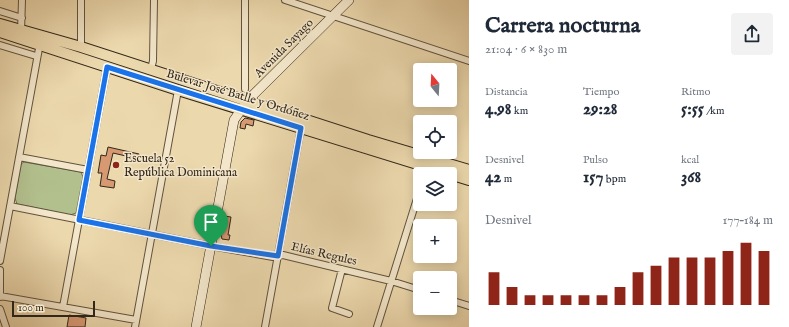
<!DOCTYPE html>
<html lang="es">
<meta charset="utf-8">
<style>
:root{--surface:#fff;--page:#f2f2f3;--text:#1f2937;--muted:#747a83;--accent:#8f2418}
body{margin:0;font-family:"IM FELL English",serif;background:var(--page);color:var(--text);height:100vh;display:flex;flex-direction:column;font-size:15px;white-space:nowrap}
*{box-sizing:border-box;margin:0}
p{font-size:13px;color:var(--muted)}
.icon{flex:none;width:22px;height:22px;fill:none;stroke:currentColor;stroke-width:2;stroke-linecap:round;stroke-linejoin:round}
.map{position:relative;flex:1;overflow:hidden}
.sheet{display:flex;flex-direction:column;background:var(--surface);width:320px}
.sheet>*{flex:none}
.needle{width:26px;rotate:342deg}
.tools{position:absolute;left:413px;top:63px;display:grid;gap:8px}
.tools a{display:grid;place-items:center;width:44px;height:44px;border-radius:4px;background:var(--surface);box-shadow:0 2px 10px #0003;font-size:20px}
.scale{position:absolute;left:12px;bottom:10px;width:83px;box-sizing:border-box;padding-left:4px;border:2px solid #31271a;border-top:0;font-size:11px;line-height:14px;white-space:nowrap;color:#31271a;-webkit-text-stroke:3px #f3e6ca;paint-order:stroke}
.pin{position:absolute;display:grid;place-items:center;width:34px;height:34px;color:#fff;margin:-41px -17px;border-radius:50% 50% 50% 0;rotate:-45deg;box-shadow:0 0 4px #0007}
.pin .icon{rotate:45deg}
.round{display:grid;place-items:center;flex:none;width:42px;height:42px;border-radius:4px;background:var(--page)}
.summary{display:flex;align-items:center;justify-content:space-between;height:68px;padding:0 16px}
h1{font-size:22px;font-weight:800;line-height:30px}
.figures{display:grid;grid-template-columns:repeat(3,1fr);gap:6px;height:68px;padding:4px 16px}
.figures div{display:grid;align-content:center}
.figures b{font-size:17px;font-weight:800}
.figures small{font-size:11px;font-weight:400}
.figures p{font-size:11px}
.chart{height:112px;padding:8px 16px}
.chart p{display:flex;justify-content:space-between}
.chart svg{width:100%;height:72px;margin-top:4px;stroke:var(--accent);stroke-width:6}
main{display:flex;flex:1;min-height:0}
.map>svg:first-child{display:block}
.green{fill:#b2c08e;stroke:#727454}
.building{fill:#d79972;stroke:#31271a}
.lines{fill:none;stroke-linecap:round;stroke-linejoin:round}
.street-casing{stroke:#60533f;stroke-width:8}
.secondary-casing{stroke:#31271a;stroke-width:10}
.primary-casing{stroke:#31271a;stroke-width:12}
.street{stroke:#f3e6ca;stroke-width:6}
.secondary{stroke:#f3e6ca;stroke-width:9}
.primary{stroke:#ecd8ad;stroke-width:10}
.route-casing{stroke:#fff;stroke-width:8}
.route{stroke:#1a73e8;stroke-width:5}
.poi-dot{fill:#8f2418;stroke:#f3e6ca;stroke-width:1.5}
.labels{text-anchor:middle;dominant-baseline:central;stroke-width:3;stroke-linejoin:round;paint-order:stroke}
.street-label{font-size:12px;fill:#31271a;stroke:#f3e6ca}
.poi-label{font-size:12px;fill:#31271a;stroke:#f3e6ca;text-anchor:start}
</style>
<main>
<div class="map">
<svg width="469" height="327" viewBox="0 0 469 327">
<rect width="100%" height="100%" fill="#ecd8ad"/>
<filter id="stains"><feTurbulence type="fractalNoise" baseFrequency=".005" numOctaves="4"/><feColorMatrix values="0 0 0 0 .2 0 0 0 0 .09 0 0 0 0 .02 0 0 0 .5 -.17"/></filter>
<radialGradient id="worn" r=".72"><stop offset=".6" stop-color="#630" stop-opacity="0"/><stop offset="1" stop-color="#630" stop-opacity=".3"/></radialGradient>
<!-- green -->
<path class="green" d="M24,162L81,172L83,177L76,213L70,215L17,204L15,198L21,164Z"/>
<!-- building -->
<path class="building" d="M245,118L254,120L253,126L246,124L245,129L240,128L241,122Z
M108,147L139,154V159L113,153L107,179L115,181L114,188L100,186L102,173H98L101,155L106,156Z
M224,216L231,217L228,235H230L229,240L222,239L221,235Z
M69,315L86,318L85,327H67Z"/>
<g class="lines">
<defs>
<path id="street" d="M245,0V89
M285,0L469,61
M0,11L22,18
M21,32L22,0
M0,45L36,56
M81,47V0
M151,69L153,61L154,0
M19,157L88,170
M10,206L211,246L273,257L283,255L391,281L420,290
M0,261L40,43
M342,269L332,308L349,314
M0,270V297
M0,296L136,320
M450,300L469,306
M63,307L107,67
M0,309L6,327
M135,327L178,90
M265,327L301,128
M377,327L420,189"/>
<path id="secondary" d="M196,327L234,120L248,100L349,0"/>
<path id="primary" d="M0,24L81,47L368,140L469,170
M0,32L178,90L469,180"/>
</defs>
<!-- street casing -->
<use href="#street" class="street-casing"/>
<!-- secondary casing -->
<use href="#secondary" class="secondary-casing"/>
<!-- primary casing -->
<use href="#primary" class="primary-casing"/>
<!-- street -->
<use href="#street" class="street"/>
<!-- secondary -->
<use href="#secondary" class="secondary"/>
<!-- primary -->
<use href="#primary" class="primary"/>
</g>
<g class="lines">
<defs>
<path id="route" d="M107,67L301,128L278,256L211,246L79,220Z"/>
</defs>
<!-- route casing -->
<use href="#route" class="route-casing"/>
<!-- route -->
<use href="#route" class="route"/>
</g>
<!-- markers -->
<circle class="poi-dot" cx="116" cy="165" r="4"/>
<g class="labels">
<!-- street labels -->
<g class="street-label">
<text transform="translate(284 48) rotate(-45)">Avenida Sayago</text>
<text transform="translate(238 95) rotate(17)">Bulevar José Batlle y Ordóñez</text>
<text transform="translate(324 254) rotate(13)">Elías Regules</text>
</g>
<!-- poi labels -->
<g class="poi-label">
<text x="124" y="158">Escuela 52<tspan x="124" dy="14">República Dominicana</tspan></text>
</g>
</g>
<rect width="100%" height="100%" filter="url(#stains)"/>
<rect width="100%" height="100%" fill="url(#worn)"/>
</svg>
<div class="tools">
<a><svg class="needle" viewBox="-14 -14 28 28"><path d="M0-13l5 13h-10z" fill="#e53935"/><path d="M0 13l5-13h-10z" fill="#747a83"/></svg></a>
<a><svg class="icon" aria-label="locate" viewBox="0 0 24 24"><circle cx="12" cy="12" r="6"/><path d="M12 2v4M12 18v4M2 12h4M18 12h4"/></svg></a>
<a><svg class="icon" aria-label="layers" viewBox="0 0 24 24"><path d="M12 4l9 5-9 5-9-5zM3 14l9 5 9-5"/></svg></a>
<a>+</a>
<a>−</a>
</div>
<div class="scale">100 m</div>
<div class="pin" style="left:211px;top:246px;background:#1e9e55"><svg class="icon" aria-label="arrive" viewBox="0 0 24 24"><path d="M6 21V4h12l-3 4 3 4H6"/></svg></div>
</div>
<section class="sheet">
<div class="summary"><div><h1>Carrera nocturna</h1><p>21:04 · 6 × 830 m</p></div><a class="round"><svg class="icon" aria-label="share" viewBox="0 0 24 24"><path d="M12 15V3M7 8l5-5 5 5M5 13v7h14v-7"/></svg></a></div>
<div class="figures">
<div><p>Distancia</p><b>4.98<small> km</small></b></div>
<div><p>Tiempo</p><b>29:28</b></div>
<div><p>Ritmo</p><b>5:55<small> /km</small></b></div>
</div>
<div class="figures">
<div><p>Desnivel</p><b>42<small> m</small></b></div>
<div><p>Pulso</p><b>157<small> bpm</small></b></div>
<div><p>kcal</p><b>368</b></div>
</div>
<div class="chart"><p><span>Desnivel</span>177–184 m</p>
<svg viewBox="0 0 160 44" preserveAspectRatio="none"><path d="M5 44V24M15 44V33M25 44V38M35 44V38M45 44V38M55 44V38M65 44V38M75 44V33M85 44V24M95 44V20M105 44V15M115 44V15M125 44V15M135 44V11M145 44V6M155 44V11"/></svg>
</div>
</section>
</main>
